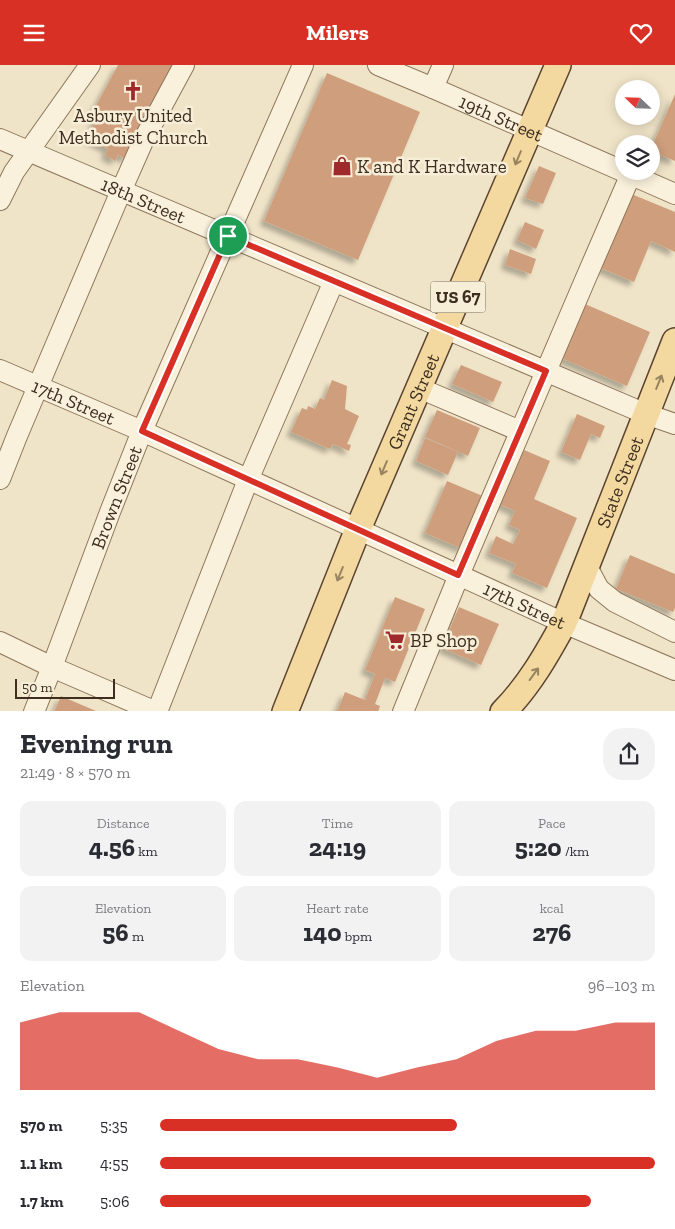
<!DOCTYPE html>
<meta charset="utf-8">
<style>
:root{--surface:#fff;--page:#f2f2f3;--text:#2b2b33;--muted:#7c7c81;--accent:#d93025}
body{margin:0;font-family:"Zilla Slab",serif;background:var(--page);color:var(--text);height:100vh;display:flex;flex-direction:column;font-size:19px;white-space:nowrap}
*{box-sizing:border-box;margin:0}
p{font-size:16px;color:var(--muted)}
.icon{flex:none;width:28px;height:28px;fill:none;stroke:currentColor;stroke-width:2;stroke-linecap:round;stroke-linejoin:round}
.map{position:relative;height:646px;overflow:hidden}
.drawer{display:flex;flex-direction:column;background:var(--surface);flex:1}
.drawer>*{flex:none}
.needle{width:32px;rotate:293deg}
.fabs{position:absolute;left:615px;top:15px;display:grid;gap:10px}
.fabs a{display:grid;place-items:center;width:45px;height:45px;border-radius:50%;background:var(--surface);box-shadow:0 2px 12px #0003;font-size:25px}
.scale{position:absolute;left:15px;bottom:12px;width:100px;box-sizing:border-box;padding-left:5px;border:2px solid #3d2e20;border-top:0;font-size:14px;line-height:18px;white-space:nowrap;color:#3d2e20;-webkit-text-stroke:4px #f7eed8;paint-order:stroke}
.pin{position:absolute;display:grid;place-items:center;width:42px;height:42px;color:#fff;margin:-21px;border:2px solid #fff;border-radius:50%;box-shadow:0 1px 5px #0007}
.round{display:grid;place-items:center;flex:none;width:52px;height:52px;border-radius:20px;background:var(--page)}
.headline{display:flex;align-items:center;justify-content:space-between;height:85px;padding:0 20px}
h1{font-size:28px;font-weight:700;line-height:38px}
.figures{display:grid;grid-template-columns:repeat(3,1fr);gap:8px;height:85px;padding:5px 20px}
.figures div{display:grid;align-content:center;border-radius:12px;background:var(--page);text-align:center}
.figures b{font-size:25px;font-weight:700}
.figures small{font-size:14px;font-weight:400}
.figures p{font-size:14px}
.chart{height:140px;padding:10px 20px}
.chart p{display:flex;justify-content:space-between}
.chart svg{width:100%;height:90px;margin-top:5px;fill:var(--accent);opacity:.7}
ul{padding:0 20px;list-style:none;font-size:16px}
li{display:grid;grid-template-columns:80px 60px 1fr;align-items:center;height:38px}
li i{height:12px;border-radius:6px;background:var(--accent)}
header{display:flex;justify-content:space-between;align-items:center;height:65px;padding:0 20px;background:var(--accent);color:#fff;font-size:22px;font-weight:700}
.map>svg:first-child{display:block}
.building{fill:#cf9f7d;filter:url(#shadow)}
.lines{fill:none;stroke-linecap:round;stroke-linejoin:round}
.minor-casing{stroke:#8d765c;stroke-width:22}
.major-casing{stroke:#5b4430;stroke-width:28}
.minor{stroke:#faf1dc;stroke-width:20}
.major{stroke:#f3d9a0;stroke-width:25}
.oneway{stroke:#988460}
.route-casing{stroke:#fff;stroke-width:10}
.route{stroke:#d93025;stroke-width:6}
.labels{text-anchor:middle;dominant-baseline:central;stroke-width:5;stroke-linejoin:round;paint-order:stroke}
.shield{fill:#f7eed8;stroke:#756857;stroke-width:1}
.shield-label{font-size:18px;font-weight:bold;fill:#3d2e20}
.poi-label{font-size:19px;fill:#3d2e20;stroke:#f7eed8;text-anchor:start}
.street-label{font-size:19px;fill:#3d2e20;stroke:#f7eed8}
</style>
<header><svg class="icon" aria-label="menu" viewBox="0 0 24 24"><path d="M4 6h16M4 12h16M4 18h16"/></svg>Milers<svg class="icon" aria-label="heart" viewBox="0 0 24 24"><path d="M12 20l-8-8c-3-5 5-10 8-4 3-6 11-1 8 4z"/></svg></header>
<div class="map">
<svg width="675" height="647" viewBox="0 0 675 647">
<defs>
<filter id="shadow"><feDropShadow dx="-4.5" dy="4.5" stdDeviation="2.5" flood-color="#0004"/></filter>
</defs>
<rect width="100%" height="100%" fill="#f0e4c8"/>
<!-- building -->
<path class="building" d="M118,0H177L126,94L118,90L115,96L105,90L108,84L87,73L96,55L90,52Z
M327,8L420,47L358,195L264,156Z
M675,29V96L651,86V84Z
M539,101L556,108L543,139L525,133Z
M629,128L675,147V187L651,176L634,217L598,202Z
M525,157L544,165L536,184L517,175Z
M510,184L536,194L531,209L505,200Z
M585,239L650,267L627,321L561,293Z
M461,300L502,317L493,337L452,319Z
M332,315L347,321L345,344L359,351L347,379L351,380L349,386L333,379L330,384L291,367L302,343L307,345L308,341L315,344L320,333L324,335Z
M437,345L480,363L468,391L425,372Z
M577,349L605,361L600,373L591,369L580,395L561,387Z
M425,373L458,387L448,410L416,396Z
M517,382L550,396L534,434L577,453L547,523L512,508L516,499L489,488L496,471L513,479L520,465L509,460L515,446L494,437Z
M447,416L485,432L463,484L425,468Z
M630,490L675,509V543L673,547L616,524Z
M395,532L425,544L395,617L385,613L375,639L380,641L378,647H337L345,627L365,635L375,609L365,605Z
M459,542L499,559L481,600L442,583Z
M61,631L96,646V647H54Z"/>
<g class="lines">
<defs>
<g id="minor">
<path id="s1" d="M378,0L433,23L675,129"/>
<path d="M433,23L443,0"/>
<path id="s2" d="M0,74L646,349L675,359"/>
<path d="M0,135L14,107L90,0"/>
<path id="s3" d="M0,305L142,366L564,558L675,605"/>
<path d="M419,323L520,366"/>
<path d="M0,414L17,371L121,126L144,74L184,0"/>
<path d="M586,500L599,524L615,537L675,567"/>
<path d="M0,577L52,602L156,647"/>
<path id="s4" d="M34,647L52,602L110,447L142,366L303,0"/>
<path d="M157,647L248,415L334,216"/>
<path d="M403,647L459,510L585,215L631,109"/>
</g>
<g id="major">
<path id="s5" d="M285,647L358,464L558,0"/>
<path id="s6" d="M503,647C529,621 547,589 564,558L675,276"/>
</g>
</defs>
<!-- minor casing -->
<use href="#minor" class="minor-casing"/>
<!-- major casing -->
<use href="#major" class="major-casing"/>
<!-- minor -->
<use href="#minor" class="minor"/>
<!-- major -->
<use href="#major" class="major"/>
</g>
<!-- one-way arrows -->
<defs><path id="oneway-shaft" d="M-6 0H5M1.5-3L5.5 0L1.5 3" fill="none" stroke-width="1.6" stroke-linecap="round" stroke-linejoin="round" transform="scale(1.25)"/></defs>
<g class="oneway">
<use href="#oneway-shaft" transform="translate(518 93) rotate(113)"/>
<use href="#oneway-shaft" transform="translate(659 317) rotate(-68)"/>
<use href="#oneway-shaft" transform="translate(384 403) rotate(113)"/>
<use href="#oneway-shaft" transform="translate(340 509) rotate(112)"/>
<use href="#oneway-shaft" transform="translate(534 609) rotate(-54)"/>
</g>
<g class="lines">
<defs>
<path id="route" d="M228,171L546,306L458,510L142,366Z"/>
</defs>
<!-- route casing -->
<use href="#route" class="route-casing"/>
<!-- route -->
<use href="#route" class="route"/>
</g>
<!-- icons -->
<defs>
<symbol id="church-bare" viewBox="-9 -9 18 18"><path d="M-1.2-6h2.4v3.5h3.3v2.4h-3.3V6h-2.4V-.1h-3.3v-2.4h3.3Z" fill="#9e2a2b" stroke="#f7eed8" stroke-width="2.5" paint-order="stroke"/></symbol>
<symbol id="shop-bare" viewBox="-9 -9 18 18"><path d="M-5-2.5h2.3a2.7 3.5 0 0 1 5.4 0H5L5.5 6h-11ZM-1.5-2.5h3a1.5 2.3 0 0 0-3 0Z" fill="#9e2a2b" stroke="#f7eed8" stroke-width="2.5" paint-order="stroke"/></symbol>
<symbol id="supermarket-bare" viewBox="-9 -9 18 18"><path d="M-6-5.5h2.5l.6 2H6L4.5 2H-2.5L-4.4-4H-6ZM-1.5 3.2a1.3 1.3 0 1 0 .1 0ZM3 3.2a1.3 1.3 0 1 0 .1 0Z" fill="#9e2a2b" stroke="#f7eed8" stroke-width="2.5" paint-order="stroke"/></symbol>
</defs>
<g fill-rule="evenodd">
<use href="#church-bare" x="119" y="12" width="28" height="28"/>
<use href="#shop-bare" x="328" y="87" width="28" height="28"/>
<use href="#supermarket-bare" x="381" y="561" width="28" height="28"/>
</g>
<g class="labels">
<!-- shield labels -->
<rect class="shield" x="430.5" y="216.5" width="55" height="31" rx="4"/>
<g class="shield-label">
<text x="458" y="232">US 67</text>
</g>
<!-- poi labels -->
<g class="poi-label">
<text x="133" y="50" text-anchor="middle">Asbury United<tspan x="133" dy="22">Methodist Church</tspan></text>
<text x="357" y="101">K and K Hardware</text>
<text x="410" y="575">BP Shop</text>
</g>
<!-- street labels -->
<g class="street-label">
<text stroke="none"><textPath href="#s1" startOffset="134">19th Street</textPath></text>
<text stroke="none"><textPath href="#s2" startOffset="156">18th Street</textPath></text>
<text stroke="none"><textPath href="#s3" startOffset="80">17th Street</textPath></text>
<text stroke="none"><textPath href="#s5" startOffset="336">Grant Street</textPath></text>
<text stroke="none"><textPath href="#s6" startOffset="260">State Street</textPath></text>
<text stroke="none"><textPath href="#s4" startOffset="230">Brown Street</textPath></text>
<text stroke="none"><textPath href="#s3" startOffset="575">17th Street</textPath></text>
</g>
</g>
</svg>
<div class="fabs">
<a><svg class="needle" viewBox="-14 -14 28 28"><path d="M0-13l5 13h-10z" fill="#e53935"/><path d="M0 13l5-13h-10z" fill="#7c7c81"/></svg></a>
<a><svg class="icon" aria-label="layers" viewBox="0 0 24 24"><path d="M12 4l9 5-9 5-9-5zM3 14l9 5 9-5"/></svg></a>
</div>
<div class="scale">50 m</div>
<div class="pin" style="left:228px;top:171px;background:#1e9e55"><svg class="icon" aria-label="arrive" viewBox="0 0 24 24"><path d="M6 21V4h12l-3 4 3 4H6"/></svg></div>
</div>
<section class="drawer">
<div class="headline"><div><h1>Evening run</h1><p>21:49 · 8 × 570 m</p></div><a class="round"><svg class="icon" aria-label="share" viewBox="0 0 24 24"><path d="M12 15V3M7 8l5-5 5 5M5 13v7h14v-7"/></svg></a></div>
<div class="figures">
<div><p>Distance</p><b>4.56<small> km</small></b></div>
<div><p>Time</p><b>24:19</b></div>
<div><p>Pace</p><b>5:20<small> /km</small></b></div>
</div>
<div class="figures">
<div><p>Elevation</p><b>56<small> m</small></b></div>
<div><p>Heart rate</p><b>140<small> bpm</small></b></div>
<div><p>kcal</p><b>276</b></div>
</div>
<div class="chart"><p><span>Elevation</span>96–103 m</p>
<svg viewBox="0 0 160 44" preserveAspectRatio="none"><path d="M0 44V11L10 6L20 6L30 6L40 15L50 24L60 29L70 29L80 33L90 38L100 33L110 29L120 20L130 15L140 15L150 11L160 11V44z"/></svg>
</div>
<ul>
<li><b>570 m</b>5:35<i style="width:60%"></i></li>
<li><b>1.1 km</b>4:55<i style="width:100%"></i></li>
<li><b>1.7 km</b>5:06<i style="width:87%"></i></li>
</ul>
</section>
